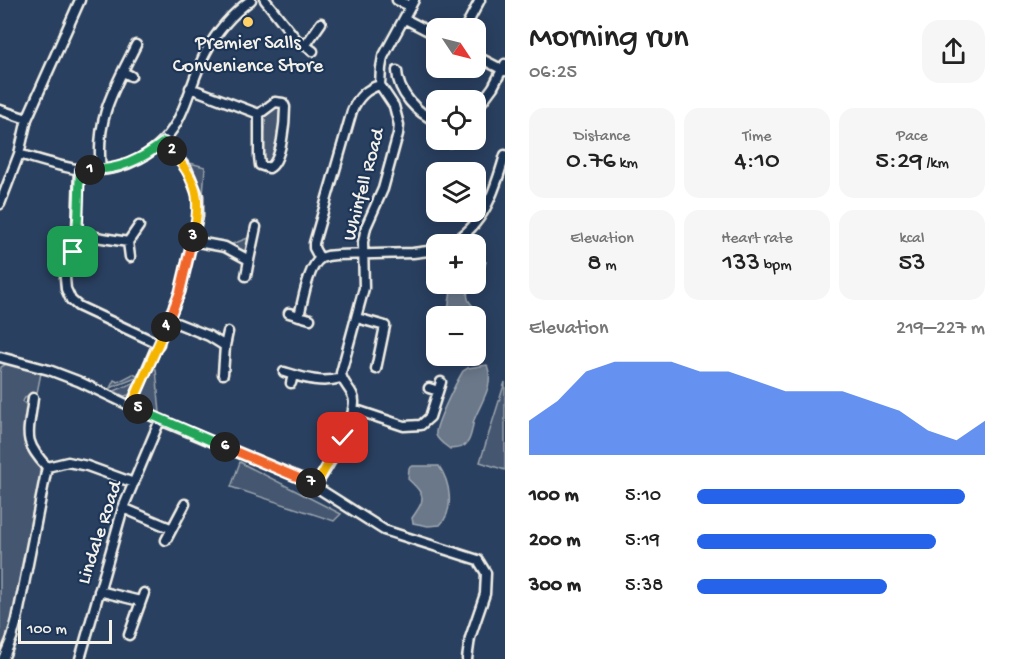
<!DOCTYPE html>
<meta charset="utf-8">
<style>
:root{--surface:#fff;--page:#f6f6f6;--text:#222;--muted:#767676;--accent:#2563eb}
body{margin:0;font-family:"Gochi Hand",sans-serif;background:var(--page);color:var(--text);height:100vh;display:flex;flex-direction:column;font-size:22px;white-space:nowrap}
*{box-sizing:border-box;margin:0}
p{font-size:20px;color:var(--muted)}
.icon{flex:none;width:33px;height:33px;fill:none;stroke:currentColor;stroke-width:2;stroke-linecap:round;stroke-linejoin:round}
.map{position:relative;flex:1;overflow:hidden}
.panel{display:flex;flex-direction:column;background:var(--surface);width:504px}
.panel>*{flex:none}
.needle{width:39px;rotate:125deg}
.tools{position:absolute;left:426px;top:18px;display:grid;gap:12px}
.tools a{display:grid;place-items:center;width:60px;height:60px;border-radius:12px;background:var(--surface);box-shadow:0 3px 15px #0003;font-size:30px}
.scale{position:absolute;left:18px;bottom:15px;width:94px;box-sizing:border-box;padding-left:6px;border:3px solid #f4f1e8;border-top:0;font-size:16px;line-height:21px;white-space:nowrap;color:#f4f1e8;-webkit-text-stroke:4px #1d3557;paint-order:stroke}
.pin{position:absolute;display:grid;place-items:center;width:51px;height:51px;color:#fff;margin:-26px;border-radius:12px;box-shadow:0 3px 9px #0006}
.km{position:absolute;width:30px;height:30px;margin:-15px;border-radius:50%;background:#222;color:#fff;font-size:16px;line-height:30px;text-align:center}
.round{display:grid;place-items:center;flex:none;width:63px;height:63px;border-radius:18px;background:var(--page)}
.head{display:flex;align-items:center;justify-content:space-between;height:102px;padding:0 24px}
h1{font-size:33px;font-weight:600;line-height:45px}
.stats{display:grid;grid-template-columns:repeat(3,1fr);gap:9px;height:102px;padding:6px 24px}
.stats div{display:grid;align-content:center;border-radius:15px;background:var(--page);text-align:center}
.stats b{font-size:26px;font-weight:600}
.stats small{font-size:16px;font-weight:400}
.stats p{font-size:16px}
.chart{height:168px;padding:12px 24px}
.chart p{display:flex;justify-content:space-between}
.chart svg{width:100%;height:108px;margin-top:6px;fill:var(--accent);opacity:.7}
ul{padding:0 24px;list-style:none;font-size:20px}
li{display:grid;grid-template-columns:96px 72px 1fr;align-items:center;height:45px}
li i{height:15px;border-radius:8px;background:var(--accent)}
main{display:flex;flex:1;min-height:0}
.map>svg:first-child{display:block}
.green{fill:#445771;stroke:#9ca4ac;stroke-width:1.5}
.water{fill:#6a788a;stroke:#a1a8b0;stroke-width:1.5}
.lines{fill:none;stroke-linecap:round;stroke-linejoin:round}
.minor-casing{stroke:#f4f1e8;stroke-width:13}
.minor{stroke:#1d3557;stroke-width:8}
.split-1-casing{stroke:#fff;stroke-width:12}
.split-2-casing{stroke:#fff;stroke-width:12}
.split-3-casing{stroke:#fff;stroke-width:12}
.split-4-casing{stroke:#fff;stroke-width:12}
.split-5-casing{stroke:#fff;stroke-width:12}
.split-6-casing{stroke:#fff;stroke-width:12}
.split-7-casing{stroke:#fff;stroke-width:12}
.split-8-casing{stroke:#fff;stroke-width:12}
.split-1{stroke:#22a559;stroke-width:8}
.split-2{stroke:#22a559;stroke-width:8}
.split-3{stroke:#f5b400;stroke-width:8}
.split-4{stroke:#f0652b;stroke-width:8}
.split-5{stroke:#f5b400;stroke-width:8}
.split-6{stroke:#22a559;stroke-width:8}
.split-7{stroke:#f0652b;stroke-width:8}
.split-8{stroke:#f5b400;stroke-width:8}
.poi-dot{fill:#ffd166;stroke:#1d3557;stroke-width:2}
.labels{text-anchor:middle;dominant-baseline:central;stroke-width:4.5;stroke-linejoin:round;paint-order:stroke}
.poi-label{font-size:20px;fill:#f4f1e8;stroke:#1d3557}
.street-label{font-size:20px;fill:#f4f1e8;stroke:#1d3557}
</style>
<main>
<div class="map">
<svg width="505" height="659" viewBox="0 0 505 659">
<rect width="100%" height="100%" fill="#2a4060"/>
<filter id="ink" filterUnits="userSpaceOnUse"><feTurbulence type="fractalNoise" baseFrequency=".0167" numOctaves="2"/><feDisplacementMap in="SourceGraphic" scale="12" xChannelSelector="R" yChannelSelector="G"/><feConvolveMatrix kernelMatrix="1 2 1 2 8 2 1 2 1" color-interpolation-filters="sRGB"/></filter>
<g filter="url(#ink)">
<!-- green -->
<path class="green" d="M272,106H279L282,110L274,156L270,165L266,164L262,154L265,127L262,124L263,116Z
M190,163L205,167L203,196L196,175L189,164Z
M253,236L247,255L230,245Z
M8,363L41,373L37,393C30,394 25,395 23,402L28,406C26,433 20,444 40,465L39,487L15,616L0,656V373L1,367Z
M154,368L156,369L160,413L144,405L140,399Z
M133,374L139,377L110,388L114,380L118,382Z
M138,381L129,395L124,396L114,391Z
M505,382V470L480,462Z
M240,462L247,466L341,514L334,521L231,487Z"/>
<!-- water -->
<path class="water" d="M476,261L486,262L481,278L476,280Z
M452,284H471C463,297 469,305 482,312V318L476,332V316H447Z
M487,365C495,385 481,402 474,420C472,427 472,437 467,443C463,449 456,448 450,449C445,445 438,441 436,435C434,426 457,381 463,371L468,368Z
M412,466H439C450,482 455,510 440,525L428,526L413,523L412,518C426,498 426,496 408,479L409,468Z"/>
<g class="lines">
<defs>
<path id="minor" d="M265,0L296,39L313,51
M397,0L410,6
M405,19L436,35
M465,28L480,0
M305,46L321,23
M476,56L505,71
M397,71C398,93 417,113 436,121
M123,72L131,76
M190,88L259,114V156L260,165L269,168C282,162 285,121 285,107L283,103L275,102L259,114
M0,110L27,119
M476,110L493,87L505,64
M449,140L450,142
M19,154C40,160 60,167 82,170C122,174 163,153 180,116C190,95 195,72 206,52C217,31 232,14 251,0
M79,169L77,234L65,278L66,289L71,300L78,306L159,344
M101,170C95,118 114,89 136,45
M0,204L19,154L27,119L80,0
M77,234L128,242L139,226
M192,241L225,247L249,260L246,276
M128,242L130,257
M450,244C484,226 495,190 505,155
M320,259L314,248V243L352,111C358,97 366,89 380,85
M249,260L256,227
M289,313L310,319
M299,316C303,301 308,266 321,258C326,256 331,255 336,255L413,253L436,250
M357,318L385,326L376,369
M169,320L209,336L225,346L223,374
M225,346L228,332
M0,357L49,370L78,381L160,420L305,480L384,530L478,560L486,573L485,594L470,638L467,659
M284,372C304,378 321,384 341,378
M291,383L293,375
M429,388L438,391
M33,398C29,434 21,439 47,467
M131,406L180,292L198,216V196L187,169L164,142
M353,409L404,426L421,425L430,417L441,382
M316,485C329,465 353,427 354,403C355,391 342,385 341,373L364,288L363,242L366,227L383,189L398,134L399,125L394,106L380,85L381,68L383,57L414,0
M123,508L170,528
M166,540L185,504
M99,591L140,601
M129,635L144,593
M3,659L12,638L17,620L47,467L68,462L87,466L134,483
M80,659L123,508L160,420"/>
</defs>
<!-- minor casing -->
<use href="#minor" class="minor-casing"/>
<!-- minor -->
<use href="#minor" class="minor"/>
</g>
</g>
<g class="lines" filter="url(#ink)">
<defs>
<path id="split-1" d="M73,252C80,224 78,198 80,170H90"/>
<path id="split-2" d="M90,170C119,170 141,160 164,142L172,151"/>
<path id="split-3" d="M172,151C198,182 202,198 193,237"/>
<path id="split-4" d="M166,327L180,292L193,237"/>
<path id="split-5" d="M138,409L131,406L166,327"/>
<path id="split-6" d="M138,409L225,447"/>
<path id="split-7" d="M225,447L311,483"/>
<path id="split-8" d="M311,483L316,485L343,438"/>
</defs>
<!-- split-1 casing -->
<use href="#split-1" class="split-1-casing"/>
<!-- split-2 casing -->
<use href="#split-2" class="split-2-casing"/>
<!-- split-3 casing -->
<use href="#split-3" class="split-3-casing"/>
<!-- split-4 casing -->
<use href="#split-4" class="split-4-casing"/>
<!-- split-5 casing -->
<use href="#split-5" class="split-5-casing"/>
<!-- split-6 casing -->
<use href="#split-6" class="split-6-casing"/>
<!-- split-7 casing -->
<use href="#split-7" class="split-7-casing"/>
<!-- split-8 casing -->
<use href="#split-8" class="split-8-casing"/>
<!-- split-1 -->
<use href="#split-1" class="split-1"/>
<!-- split-2 -->
<use href="#split-2" class="split-2"/>
<!-- split-3 -->
<use href="#split-3" class="split-3"/>
<!-- split-4 -->
<use href="#split-4" class="split-4"/>
<!-- split-5 -->
<use href="#split-5" class="split-5"/>
<!-- split-6 -->
<use href="#split-6" class="split-6"/>
<!-- split-7 -->
<use href="#split-7" class="split-7"/>
<!-- split-8 -->
<use href="#split-8" class="split-8"/>
</g>
<!-- markers -->
<circle class="poi-dot" cx="248" cy="22" r="6"/>
<g class="labels">
<!-- poi labels -->
<g class="poi-label">
<text x="248" y="44">Premier Salls<tspan x="248" dy="23">Convenience Store</tspan></text>
</g>
<!-- street labels -->
<g class="street-label">
<text transform="translate(365 185) rotate(-75)">Whinfell Road</text>
<text transform="translate(101 533) rotate(-72)">Lindale Road</text>
</g>
</g>
</svg>
<div class="tools">
<a><svg class="needle" viewBox="-14 -14 28 28"><path d="M0-13l5 13h-10z" fill="#e53935"/><path d="M0 13l5-13h-10z" fill="#767676"/></svg></a>
<a><svg class="icon" aria-label="locate" viewBox="0 0 24 24"><circle cx="12" cy="12" r="6"/><path d="M12 2v4M12 18v4M2 12h4M18 12h4"/></svg></a>
<a><svg class="icon" aria-label="layers" viewBox="0 0 24 24"><path d="M12 4l9 5-9 5-9-5zM3 14l9 5 9-5"/></svg></a>
<a>+</a>
<a>−</a>
</div>
<div class="scale">100 m</div>
<div class="pin" style="left:73px;top:252px;background:#1e9e55"><svg class="icon" aria-label="arrive" viewBox="0 0 24 24"><path d="M6 21V4h12l-3 4 3 4H6"/></svg></div>
<div class="pin" style="left:343px;top:438px;background:#d93025"><svg class="icon" aria-label="check" viewBox="0 0 24 24"><path d="M5 12l5 5 9-10"/></svg></div>
<b class="km" style="left:90px;top:170px">1</b>
<b class="km" style="left:172px;top:151px">2</b>
<b class="km" style="left:193px;top:237px">3</b>
<b class="km" style="left:166px;top:327px">4</b>
<b class="km" style="left:138px;top:409px">5</b>
<b class="km" style="left:225px;top:447px">6</b>
<b class="km" style="left:311px;top:483px">7</b>
</div>
<section class="panel">
<div class="head"><div><h1>Morning run</h1><p>06:25</p></div><a class="round"><svg class="icon" aria-label="share" viewBox="0 0 24 24"><path d="M12 15V3M7 8l5-5 5 5M5 13v7h14v-7"/></svg></a></div>
<div class="stats">
<div><p>Distance</p><b>0.76<small> km</small></b></div>
<div><p>Time</p><b>4:10</b></div>
<div><p>Pace</p><b>5:29<small> /km</small></b></div>
</div>
<div class="stats">
<div><p>Elevation</p><b>8<small> m</small></b></div>
<div><p>Heart rate</p><b>133<small> bpm</small></b></div>
<div><p>kcal</p><b>53</b></div>
</div>
<div class="chart"><p><span>Elevation</span>219–227 m</p>
<svg viewBox="0 0 160 44" preserveAspectRatio="none"><path d="M0 44V30L10 22L20 10L30 6L40 6L50 6L60 10L70 10L80 14L90 18L100 18L110 18L120 22L130 26L140 34L150 38L160 30V44z"/></svg>
</div>
<ul>
<li><b>100 m</b>5:10<i style="width:93%"></i></li>
<li><b>200 m</b>5:19<i style="width:83%"></i></li>
<li><b>300 m</b>5:38<i style="width:66%"></i></li>
</ul>
</section>
</main>
